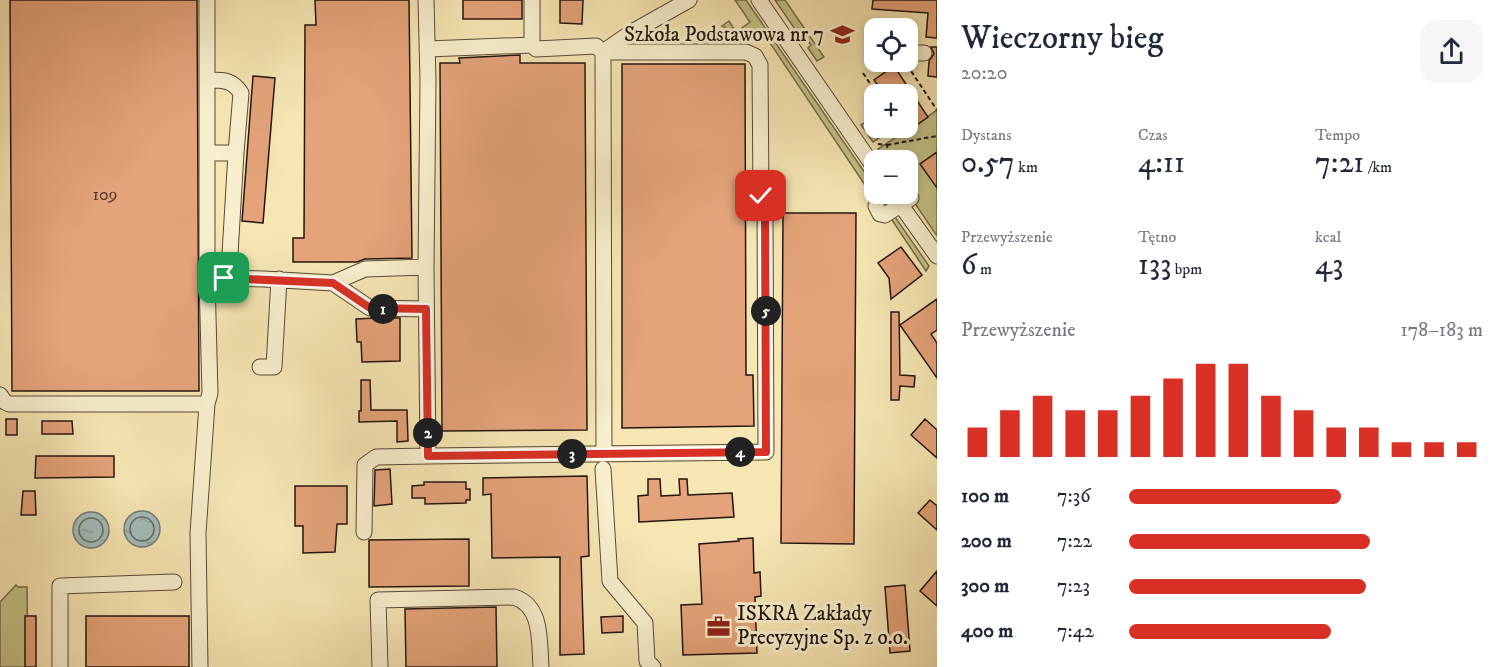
<!DOCTYPE html>
<html lang="pl">
<meta charset="utf-8">
<style>
:root{--surface:#fff;--page:#f6f6f7;--text:#1f2937;--muted:#747a83;--accent:#d93025}
body{margin:0;font-family:"IM FELL DW Pica",serif;background:var(--page);color:var(--text);height:100vh;display:flex;flex-direction:column;font-size:22px;white-space:nowrap}
*{box-sizing:border-box;margin:0}
p{font-size:20px;color:var(--muted)}
.icon{flex:none;width:33px;height:33px;fill:none;stroke:currentColor;stroke-width:2;stroke-linecap:round;stroke-linejoin:round}
.map{position:relative;flex:1;overflow:hidden}
.drawer{display:flex;flex-direction:column;background:var(--surface);width:570px}
.drawer>*{flex:none}
.tools{position:absolute;left:864px;top:18px;display:grid;gap:12px}
.tools a{display:grid;place-items:center;width:54px;height:54px;border-radius:12px;background:var(--surface);box-shadow:0 3px 9px #0003;font-size:30px}
.pin{position:absolute;display:grid;place-items:center;width:51px;height:51px;color:#fff;margin:-26px;border-radius:12px;box-shadow:0 3px 9px #0006}
.km{position:absolute;width:30px;height:30px;margin:-15px;border-radius:50%;background:#222;color:#fff;font-size:16px;line-height:30px;text-align:center}
.round{display:grid;place-items:center;flex:none;width:63px;height:63px;border-radius:18px;background:var(--page)}
.overview{display:flex;align-items:center;justify-content:space-between;height:102px;padding:0 24px}
h1{font-size:33px;font-weight:600;line-height:45px}
.metrics{display:grid;grid-template-columns:repeat(3,1fr);gap:9px;height:102px;padding:6px 24px}
.metrics div{display:grid;align-content:center}
.metrics b{font-size:30px;font-weight:600}
.metrics small{font-size:16px;font-weight:400}
.metrics p{font-size:16px}
.chart{height:168px;padding:12px 24px}
.chart p{display:flex;justify-content:space-between}
.chart svg{width:100%;height:108px;margin-top:6px;stroke:var(--accent);stroke-width:6}
ul{padding:0 24px;list-style:none;font-size:20px}
li{display:grid;grid-template-columns:96px 72px 1fr;align-items:center;height:45px}
li i{height:15px;border-radius:8px;background:var(--accent)}
main{display:flex;flex:1;min-height:0}
.map>svg:first-child{display:block}
.grass{fill:#c4c287;stroke:#746c4c;stroke-width:1.5}
.water{fill:url(#water-ripples);stroke:#707975;stroke-width:1.5}
.lines{fill:none;stroke-linecap:round;stroke-linejoin:round}
.shore{stroke:#636864;stroke-width:1.5}
.building{fill:#e4a37a;stroke:#231510;stroke-width:1.5}
.minor-casing{stroke:#584939;stroke-width:17}
.path{stroke:#231510;stroke-width:2;stroke-dasharray:4.5 3;stroke-linecap:butt}
.minor{stroke:#f8efce;stroke-width:15}
.route-casing{stroke:#fff;stroke-width:12}
.route{stroke:#d93025;stroke-width:8}
.labels{text-anchor:middle;dominant-baseline:central;stroke-width:6;stroke-linejoin:round;paint-order:stroke}
.number-label{font-size:18px;fill:#53382a}
.poi-label{font-size:21px;fill:#231510;stroke:#f8efce;text-anchor:end}
</style>
<main>
<div class="map">
<svg width="937" height="667" viewBox="0 0 937 667">
<defs>
<pattern id="water-ripples" width="26" height="14" patternUnits="userSpaceOnUse" patternTransform="scale(1.5)"><rect width="26" height="14" fill="#a3bcb9"/><path d="M2 4q2-2 4 0t4 0M15 11q2-2 4 0t4 0" fill="none" stroke="#8ca19e"/></pattern>
</defs>
<rect width="100%" height="100%" fill="#f5e6b3"/>
<filter id="stains"><feTurbulence type="fractalNoise" baseFrequency=".00333" numOctaves="4"/><feColorMatrix values="0 0 0 0 .2 0 0 0 0 .09 0 0 0 0 .02 0 0 0 .5 -.17"/></filter>
<radialGradient id="worn" r=".72"><stop offset=".6" stop-color="#630" stop-opacity="0"/><stop offset="1" stop-color="#630" stop-opacity=".3"/></radialGradient>
<!-- grass -->
<path class="grass" d="M735,0H746L874,186V194H879L891,210L888,212L869,191L762,31L744,36L722,26L729,21L736,32L750,22Z
M775,0H785L824,57L817,61L808,48L811,45L802,33L799,35Z
M937,110V236L908,193V160H885L878,149L901,134H910L909,130Z
M874,116V128H894L873,142L861,125Z
M893,214L929,266L926,271L890,217Z
M16,585L18,587H27L28,667H0V602Z"/>
<!-- water -->
<path class="water" d="M124 529a18 18 0 1 1 36 0a18 18 0 1 1-36 0Z
M73 530a18 18 0 1 1 36 0a18 18 0 1 1-36 0Z"/>
<g class="lines">
<!-- shore -->
<path class="shore" d="M130 529a12 12 0 1 1 24 0a12 12 0 1 1-24 0Z
M79 530a12 12 0 1 1 24 0a12 12 0 1 1-24 0Z"/>
</g>
<!-- building -->
<path class="building" d="M10,0H197L199,391H12Z
M315,0H409L412,258L365,259L357,262H293V238H304L305,25H316Z
M463,0H522V19H463Z
M560,0H583L582,24L560,23Z
M873,0H937V38L926,37L928,13L872,9Z
M931,47H937V77L928,76L929,61L934,54Z
M520,55V63H585L587,430L442,431L440,63H460L459,58Z
M622,64H745L746,375H753L754,426L622,428Z
M894,66L928,117L908,131V94H884L874,80Z
M253,76L275,78L263,223L242,221Z
M937,152V188L920,164Z
M783,213H856L854,544L781,543Z
M901,247L922,275L891,299L889,278L878,263Z
M937,299V330L931,334L937,343V378L900,325Z
M891,312H899L900,375L915,376L914,387L900,386L899,400H891Z
M377,318H400V361L362,362L361,342H357L356,319Z
M361,380H370L371,410H407L408,441L397,442V421L359,422V411H361Z
M6,419H17V435H6Z
M925,419L937,430V458L911,435Z
M42,421H72L73,434H42Z
M36,456H114V477L35,478Z
M390,469L392,504L374,506L375,470Z
M587,476L589,556L581,557L584,654L560,655V557L492,558L491,494L483,495V478Z
M648,479H660L661,496L680,495L679,479H687L688,495L732,493L734,517L639,522L638,496L648,495Z
M424,482H466V489H470V500H466V503L425,504V498H412V486L424,485Z
M295,486H347V524H337L335,552L303,553V526H295Z
M23,491H35L36,515H21Z
M930,500L937,506V530L918,513Z
M753,538L754,573L760,572L761,596L755,597L757,653L683,655L681,605L702,604L699,544L739,541L738,539Z
M469,539V586L369,587V540Z
M937,571V606L920,591Z
M905,585L910,651L890,653L885,587Z
M496,607L497,667H406L405,609Z
M25,616H36V667H25Z
M86,616H189V667H86Z
M623,616V632L602,633L601,617Z"/>
<g class="lines">
<defs>
<path id="minor" d="M207,0V278L210,393L207,404
M426,0L428,81L426,267L428,456L766,452L765,208L761,196L760,65L755,56L746,52H603L596,46L536,49L532,45V0
M759,0L874,167
M427,49L532,45
M603,52L604,454
M603,52L632,32L689,0
M908,53H924
M207,153H236L241,93C232,79 222,80 207,80
M893,194L937,256
M876,206L880,214L885,215L911,198
M207,278L264,279L333,283L365,269L426,267
M224,278L230,254L236,153
M333,283L370,308L426,309
M260,367H274L279,279
M0,395L5,402L9,404H207L198,533L200,667
M603,469L610,581L645,623L647,661L653,667
M364,532L365,465L376,457L428,456
M60,667V586L174,582
M380,667L378,600L514,597C543,606 539,642 541,667"/>
</defs>
<!-- minor casing -->
<use href="#minor" class="minor-casing"/>
<!-- path -->
<path class="path" d="M907,65L937,110
M863,73L877,94
M891,135L900,128
M878,144L887,145L890,160
M887,145L937,136"/>
<!-- minor -->
<use href="#minor" class="minor"/>
</g>
<g class="lines">
<defs>
<path id="route" d="M224,278L333,283L370,308L426,309L428,456L766,452L765,208L761,196"/>
</defs>
<!-- route casing -->
<use href="#route" class="route-casing"/>
<!-- route -->
<use href="#route" class="route"/>
</g>
<!-- icons -->
<defs>
<symbol id="school-bare" viewBox="-9 -9 18 18"><path d="M0-5L7-2L0 1L-7-2ZM-4 1L0 2.5L4 1V4Q0 6-4 4Z" fill="#8f2418" stroke="#f8efce" stroke-width="2.5" paint-order="stroke"/></symbol>
<symbol id="office-bare" viewBox="-9 -9 18 18"><path d="M-6-3h4V-5.5h4V-3h4V5H-6ZM-1-4.5V-3h2v-1.5ZM-6 0V1H6V0Z" fill="#8f2418" stroke="#f8efce" stroke-width="2.5" paint-order="stroke"/></symbol>
</defs>
<g fill-rule="evenodd">
<use href="#school-bare" x="826" y="18" width="33" height="33"/>
<use href="#office-bare" x="702" y="610" width="33" height="33"/>
</g>
<g class="labels">
<!-- number labels -->
<g class="number-label">
<text x="105" y="195">109</text>
</g>
<!-- poi labels -->
<g class="poi-label">
<text x="824" y="35">Szkoła Podstawowa nr 7</text>
<text x="737" y="614" text-anchor="start">ISKRA Zakłady<tspan x="737" dy="24">Precyzyjne Sp. z o.o.</tspan></text>
</g>
</g>
<rect width="100%" height="100%" filter="url(#stains)"/>
<rect width="100%" height="100%" fill="url(#worn)"/>
</svg>
<div class="tools">
<a><svg class="icon" aria-label="locate" viewBox="0 0 24 24"><circle cx="12" cy="12" r="6"/><path d="M12 2v4M12 18v4M2 12h4M18 12h4"/></svg></a>
<a>+</a>
<a>−</a>
</div>
<div class="pin" style="left:224px;top:278px;background:#1e9e55"><svg class="icon" aria-label="arrive" viewBox="0 0 24 24"><path d="M6 21V4h12l-3 4 3 4H6"/></svg></div>
<div class="pin" style="left:761px;top:196px;background:#d93025"><svg class="icon" aria-label="check" viewBox="0 0 24 24"><path d="M5 12l5 5 9-10"/></svg></div>
<b class="km" style="left:383px;top:309px">1</b>
<b class="km" style="left:428px;top:433px">2</b>
<b class="km" style="left:572px;top:454px">3</b>
<b class="km" style="left:740px;top:452px">4</b>
<b class="km" style="left:766px;top:311px">5</b>
</div>
<section class="drawer">
<div class="overview"><div><h1>Wieczorny bieg</h1><p>20:20</p></div><a class="round"><svg class="icon" aria-label="share" viewBox="0 0 24 24"><path d="M12 15V3M7 8l5-5 5 5M5 13v7h14v-7"/></svg></a></div>
<div class="metrics">
<div><p>Dystans</p><b>0.57<small> km</small></b></div>
<div><p>Czas</p><b>4:11</b></div>
<div><p>Tempo</p><b>7:21<small> /km</small></b></div>
</div>
<div class="metrics">
<div><p>Przewyższenie</p><b>6<small> m</small></b></div>
<div><p>Tętno</p><b>133<small> bpm</small></b></div>
<div><p>kcal</p><b>43</b></div>
</div>
<div class="chart"><p><span>Przewyższenie</span>178–183 m</p>
<svg viewBox="0 0 160 44" preserveAspectRatio="none"><path d="M5 44V32M15 44V25M25 44V19M35 44V25M45 44V25M55 44V19M65 44V12M75 44V6M85 44V6M95 44V19M105 44V25M115 44V32M125 44V32M135 44V38M145 44V38M155 44V38"/></svg>
</div>
<ul>
<li><b>100 m</b>7:36<i style="width:60%"></i></li>
<li><b>200 m</b>7:22<i style="width:68%"></i></li>
<li><b>300 m</b>7:23<i style="width:67%"></i></li>
<li><b>400 m</b>7:42<i style="width:57%"></i></li>
</ul>
</section>
</main>
